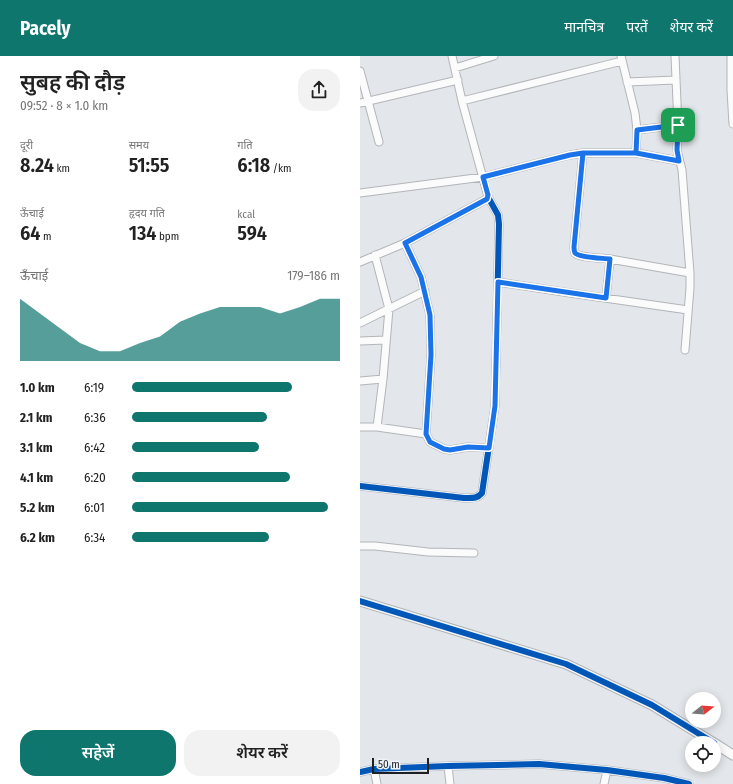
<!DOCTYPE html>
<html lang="hi">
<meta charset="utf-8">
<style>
:root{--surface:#fff;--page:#f2f2f2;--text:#222;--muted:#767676;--accent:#0f766e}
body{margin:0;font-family:"Fira Sans Condensed","Noto Sans Devanagari",sans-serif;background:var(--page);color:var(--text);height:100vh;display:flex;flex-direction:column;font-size:15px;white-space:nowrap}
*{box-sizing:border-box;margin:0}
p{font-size:13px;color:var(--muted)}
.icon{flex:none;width:22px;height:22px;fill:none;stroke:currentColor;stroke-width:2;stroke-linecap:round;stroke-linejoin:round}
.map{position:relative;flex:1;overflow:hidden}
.sheet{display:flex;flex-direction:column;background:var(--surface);width:360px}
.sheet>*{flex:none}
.needle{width:26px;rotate:73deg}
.tools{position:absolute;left:325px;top:636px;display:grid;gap:8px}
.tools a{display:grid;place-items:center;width:36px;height:36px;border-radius:50%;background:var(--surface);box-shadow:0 2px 10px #0003;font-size:20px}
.scale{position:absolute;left:12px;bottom:10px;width:57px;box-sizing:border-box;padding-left:4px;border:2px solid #1e2023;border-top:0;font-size:11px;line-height:14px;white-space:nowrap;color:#1e2023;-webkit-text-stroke:3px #edf3fa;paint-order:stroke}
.pin{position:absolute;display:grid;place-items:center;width:34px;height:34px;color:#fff;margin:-17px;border-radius:8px;box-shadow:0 2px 6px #0006}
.round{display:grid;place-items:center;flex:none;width:42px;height:42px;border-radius:16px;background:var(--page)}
.head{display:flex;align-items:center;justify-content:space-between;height:68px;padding:0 20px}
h1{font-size:22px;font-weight:600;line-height:30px}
.figures{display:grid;grid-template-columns:repeat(3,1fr);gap:6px;height:68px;padding:4px 20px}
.figures div{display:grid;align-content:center}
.figures b{font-size:20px;font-weight:600}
.figures small{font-size:11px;font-weight:400}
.figures p{font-size:11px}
.chart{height:112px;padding:8px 20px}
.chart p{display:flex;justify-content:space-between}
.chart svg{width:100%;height:72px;margin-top:4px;fill:var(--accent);opacity:.7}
.primary-button{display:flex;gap:8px;margin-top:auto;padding:8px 20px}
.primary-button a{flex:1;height:46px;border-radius:16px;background:var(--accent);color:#fff;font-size:16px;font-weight:600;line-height:46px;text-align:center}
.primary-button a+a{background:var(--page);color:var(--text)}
ul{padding:0 20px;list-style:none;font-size:13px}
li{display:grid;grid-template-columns:64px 48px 1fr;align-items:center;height:30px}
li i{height:10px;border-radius:5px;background:var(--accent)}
header{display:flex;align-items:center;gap:24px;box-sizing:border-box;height:56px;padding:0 20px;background:var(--accent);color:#fff}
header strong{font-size:19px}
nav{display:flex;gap:22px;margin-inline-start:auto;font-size:14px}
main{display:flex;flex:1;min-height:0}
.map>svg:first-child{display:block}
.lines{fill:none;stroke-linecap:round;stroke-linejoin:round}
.minor-casing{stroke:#b3b5b8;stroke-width:9}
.tertiary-casing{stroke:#b3b5b8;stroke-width:11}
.minor{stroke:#fbfbfc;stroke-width:7}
.tertiary{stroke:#fbfbfc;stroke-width:9}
.cycleway-casing{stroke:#edf3fa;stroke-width:8}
.cycleway{stroke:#0057b8;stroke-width:6}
.route-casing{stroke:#fff;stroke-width:8}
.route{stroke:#1a73e8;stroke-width:5}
</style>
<header>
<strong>Pacely</strong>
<nav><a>मानचित्र</a><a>परतें</a><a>शेयर करें</a></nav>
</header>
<main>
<section class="sheet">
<div class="head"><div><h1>सुबह की दौड़</h1><p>09:52 · 8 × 1.0 km</p></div><a class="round"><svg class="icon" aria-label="share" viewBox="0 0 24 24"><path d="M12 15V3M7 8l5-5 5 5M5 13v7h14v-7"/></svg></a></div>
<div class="figures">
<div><p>दूरी</p><b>8.24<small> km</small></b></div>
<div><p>समय</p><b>51:55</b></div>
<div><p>गति</p><b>6:18<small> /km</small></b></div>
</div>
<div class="figures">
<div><p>ऊँचाई</p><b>64<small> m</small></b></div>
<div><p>हृदय गति</p><b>134<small> bpm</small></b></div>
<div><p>kcal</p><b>594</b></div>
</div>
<div class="chart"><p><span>ऊँचाई</span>179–186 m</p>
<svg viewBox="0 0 160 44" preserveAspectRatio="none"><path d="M0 44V6L10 15L20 24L30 33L40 38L50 38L60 33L70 29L80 20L90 15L100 11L110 11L120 11L130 15L140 11L150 6L160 6V44z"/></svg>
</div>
<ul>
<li><b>1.0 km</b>6:19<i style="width:77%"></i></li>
<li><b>2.1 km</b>6:36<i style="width:65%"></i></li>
<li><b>3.1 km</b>6:42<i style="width:61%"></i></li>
<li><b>4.1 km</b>6:20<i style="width:76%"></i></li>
<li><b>5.2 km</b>6:01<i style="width:94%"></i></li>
<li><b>6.2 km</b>6:34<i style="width:66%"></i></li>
</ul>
<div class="primary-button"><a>सहेजें</a><a>शेयर करें</a></div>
</section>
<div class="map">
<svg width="373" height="728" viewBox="0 0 373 728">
<rect width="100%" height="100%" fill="#e3e6ea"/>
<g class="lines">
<defs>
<path id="minor" d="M261,0L275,57L277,74L276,97
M315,0L318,69L317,94L322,114L330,217V232L325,294
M371,0V34
M95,12L134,0
M0,15L19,86
M267,26L316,24
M373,34H371L373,68
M102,45L262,5
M0,47L98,24
M277,74L318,69
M223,97L214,191C214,193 214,195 215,197C220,202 243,202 250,203
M0,137L123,121L210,99L223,97H276L319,105
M15,199L29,253L23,323L17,371
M0,206L45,187L125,144L128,141L127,137L102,45L92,0
M138,226L210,237L328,254
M246,242L250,203L330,217
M0,267L65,235
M0,285L26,284
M0,325L23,323
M0,371H17L66,378L71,299L70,259L61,221L45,187
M66,378L70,386L84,393L90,394L108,391L129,392
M0,430L104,442C112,442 117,443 122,437L135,350L139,168L138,159L128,141
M0,490H15L68,496L114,497
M88,710L90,728
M14,713L17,728
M0,716L14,713L88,710L179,708L247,714L304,722L329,728
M244,728L247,714"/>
<path id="tertiary" d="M0,545L206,608L292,649L354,687
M354,687L373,699"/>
</defs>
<!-- minor casing -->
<use href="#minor" class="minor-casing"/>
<!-- tertiary casing -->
<use href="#tertiary" class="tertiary-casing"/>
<!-- minor -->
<use href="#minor" class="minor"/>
<!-- tertiary -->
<use href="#tertiary" class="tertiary"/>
<defs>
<path id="cycleway" d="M0,430L104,442C112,442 117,443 122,437L135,350L139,168L138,159L128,141
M0,545L206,608L292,649L354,687
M0,716L14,713L88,710L179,708L247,714L304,722L329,728"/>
</defs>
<!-- cycleway casing -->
<use href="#cycleway" class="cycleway-casing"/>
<!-- cycleway -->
<use href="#cycleway" class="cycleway"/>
</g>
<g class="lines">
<defs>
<path id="route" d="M318,69L277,74L276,97H223L210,99L123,121L128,139L127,143L45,187L61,221L70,259L71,299L66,378L70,386L84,393L90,394L108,391L129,392L135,350L138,226L246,242L250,203C242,202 220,202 215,197C214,195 214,193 214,191L223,97H276L319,105L317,94L318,69"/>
</defs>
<!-- route casing -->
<use href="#route" class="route-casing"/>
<!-- route -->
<use href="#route" class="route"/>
</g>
</svg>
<div class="tools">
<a><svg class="needle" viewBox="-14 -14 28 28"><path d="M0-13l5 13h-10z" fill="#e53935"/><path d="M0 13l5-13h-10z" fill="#767676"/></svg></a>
<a><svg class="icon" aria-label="locate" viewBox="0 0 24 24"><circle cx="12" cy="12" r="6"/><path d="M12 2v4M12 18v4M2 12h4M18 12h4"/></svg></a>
</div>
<div class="scale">50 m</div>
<div class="pin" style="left:318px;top:69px;background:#1e9e55"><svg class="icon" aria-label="arrive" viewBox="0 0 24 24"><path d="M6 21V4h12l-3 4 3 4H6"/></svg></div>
</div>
</main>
